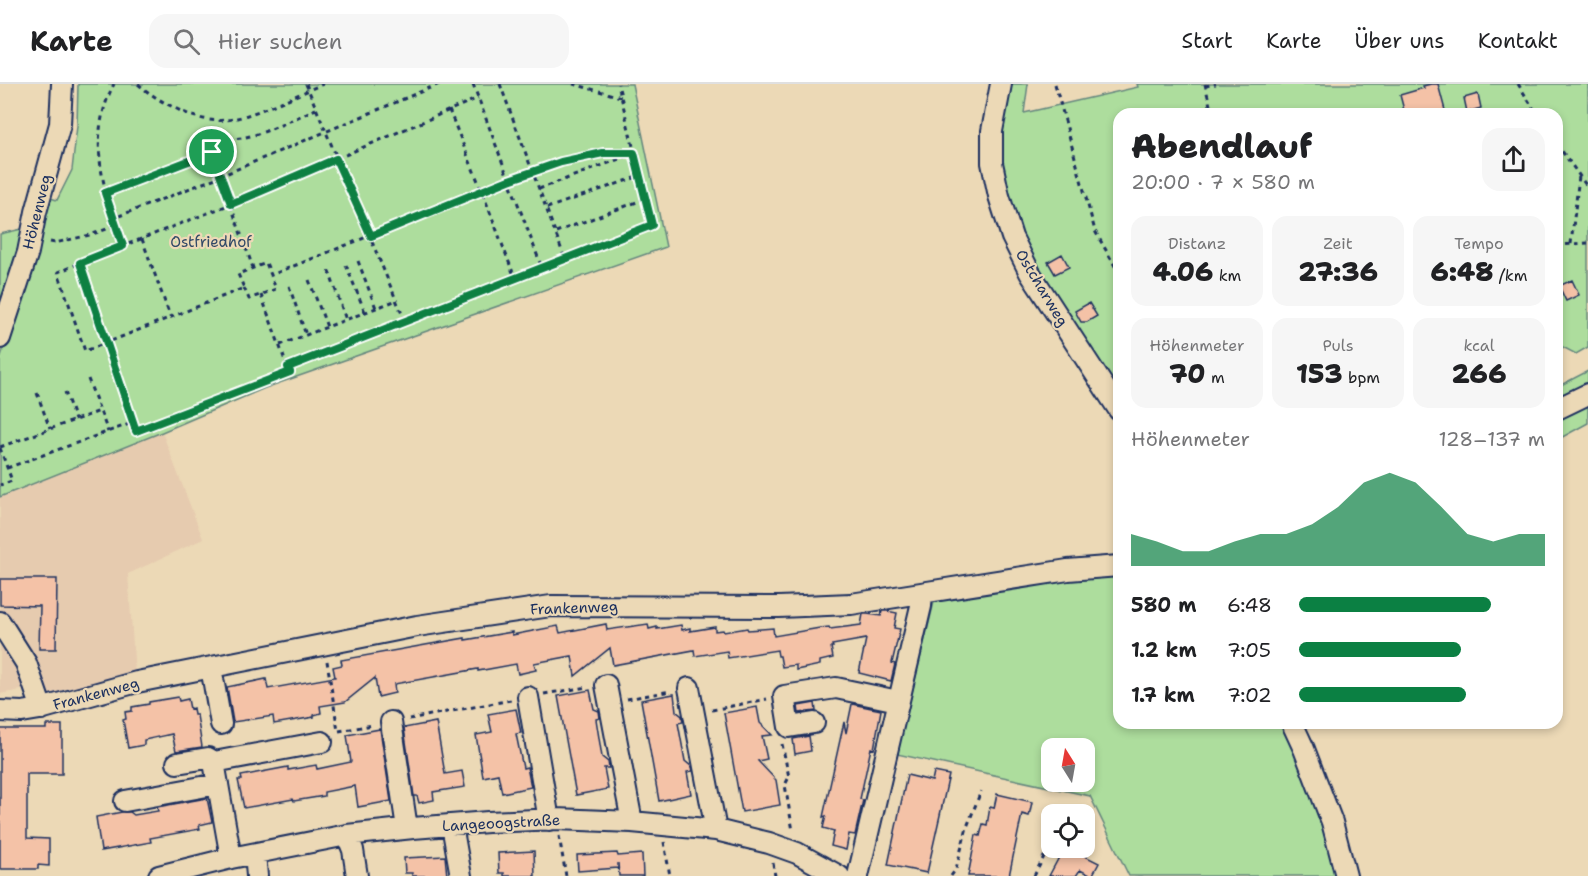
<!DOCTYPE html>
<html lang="de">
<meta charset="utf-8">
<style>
:root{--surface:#fff;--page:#f6f6f6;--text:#202124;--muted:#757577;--line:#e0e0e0;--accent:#0b8043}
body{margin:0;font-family:"Shantell Sans",sans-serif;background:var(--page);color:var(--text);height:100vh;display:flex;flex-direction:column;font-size:22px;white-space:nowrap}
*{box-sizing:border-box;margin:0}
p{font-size:20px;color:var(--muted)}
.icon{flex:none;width:33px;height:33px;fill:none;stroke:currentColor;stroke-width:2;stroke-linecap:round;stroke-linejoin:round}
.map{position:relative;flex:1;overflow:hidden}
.details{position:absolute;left:1113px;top:24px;width:450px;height:621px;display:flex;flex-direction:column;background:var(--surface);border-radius:18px;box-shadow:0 3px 9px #0003}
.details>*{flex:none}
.needle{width:39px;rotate:349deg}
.fabs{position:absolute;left:1041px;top:654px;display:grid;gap:12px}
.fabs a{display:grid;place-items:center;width:54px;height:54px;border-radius:12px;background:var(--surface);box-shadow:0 3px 9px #0003;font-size:30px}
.pin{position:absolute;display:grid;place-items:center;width:51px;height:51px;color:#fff;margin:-26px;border:3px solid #fff;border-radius:50%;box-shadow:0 2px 6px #0007}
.round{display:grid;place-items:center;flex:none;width:63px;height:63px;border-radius:18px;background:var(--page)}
.summary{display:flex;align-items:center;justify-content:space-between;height:102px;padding:0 18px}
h1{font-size:33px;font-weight:800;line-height:45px}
.metrics{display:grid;grid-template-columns:repeat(3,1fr);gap:9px;height:102px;padding:6px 18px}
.metrics div{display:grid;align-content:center;border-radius:15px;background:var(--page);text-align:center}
.metrics b{font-size:26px;font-weight:800}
.metrics small{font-size:16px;font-weight:400}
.metrics p{font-size:16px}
.chart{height:168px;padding:12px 18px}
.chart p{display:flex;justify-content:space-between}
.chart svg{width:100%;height:108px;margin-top:6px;fill:var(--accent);opacity:.7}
ul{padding:0 18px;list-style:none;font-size:20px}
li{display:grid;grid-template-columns:96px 72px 1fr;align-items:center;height:45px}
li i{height:15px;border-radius:8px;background:var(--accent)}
header{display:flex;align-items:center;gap:36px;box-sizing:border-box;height:84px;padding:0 30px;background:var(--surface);border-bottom:2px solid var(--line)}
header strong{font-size:28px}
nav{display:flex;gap:33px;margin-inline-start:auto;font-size:21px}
.search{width:420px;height:54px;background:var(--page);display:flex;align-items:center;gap:15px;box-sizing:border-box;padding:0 21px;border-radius:18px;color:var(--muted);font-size:22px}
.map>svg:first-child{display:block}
.built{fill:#e6cbaf}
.green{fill:#addd9d;stroke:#64867e;stroke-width:1.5;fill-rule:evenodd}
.building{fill:#f4c2a7;stroke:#1b2f5e;stroke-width:1.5}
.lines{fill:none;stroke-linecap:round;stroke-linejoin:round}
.minor-casing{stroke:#1b2f5e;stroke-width:24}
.path{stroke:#1b2f5e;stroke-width:3;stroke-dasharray:4.5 4.5;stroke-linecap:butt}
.minor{stroke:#ecd9b6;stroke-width:20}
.route-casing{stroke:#fff;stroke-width:12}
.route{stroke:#0b8043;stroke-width:8}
.labels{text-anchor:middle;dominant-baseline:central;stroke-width:4.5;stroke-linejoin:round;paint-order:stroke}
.street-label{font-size:15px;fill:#1b2f5e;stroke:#ecd9b6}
.park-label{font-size:15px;fill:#314967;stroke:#ecd9b6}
</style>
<header>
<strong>Karte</strong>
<div class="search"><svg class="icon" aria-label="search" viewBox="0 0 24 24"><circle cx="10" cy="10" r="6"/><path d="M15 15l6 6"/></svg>Hier suchen</div>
<nav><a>Start</a><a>Karte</a><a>Über uns</a><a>Kontakt</a></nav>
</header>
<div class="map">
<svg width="1588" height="792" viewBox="0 0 1588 792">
<rect width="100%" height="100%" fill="#ecd9b6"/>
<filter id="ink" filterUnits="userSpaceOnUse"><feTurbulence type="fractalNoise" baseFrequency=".0167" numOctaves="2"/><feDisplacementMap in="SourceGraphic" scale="12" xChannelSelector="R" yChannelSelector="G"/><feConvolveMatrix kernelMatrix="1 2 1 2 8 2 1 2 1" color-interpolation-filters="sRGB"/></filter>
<g filter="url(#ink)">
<!-- built -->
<path class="built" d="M162,348L203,455L128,490L135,590L48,618L42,602L0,610V413Z"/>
<!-- green -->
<path class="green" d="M78,0H632L666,163L265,304L162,348L0,413V275L36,168L47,113L57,116L72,86L77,42Z
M1008,0H1028L1024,29L1138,3L1137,0H1588V263L1576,270L1557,260V30H1119V320L1018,150L998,75Z
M26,144L0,224V150Z
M1588,287V339L1557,356V303Z
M1119,487V639H1295L1351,792H1129L1090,712L897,670L935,514ZM1052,664H1084V698H1052Z"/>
<!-- building -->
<path class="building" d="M1431,0H1438L1446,30H1405L1400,11L1424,4L1423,2Z
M1478,10L1481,24L1467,28L1464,14Z
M1062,170L1069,183L1055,190L1048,178Z
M1572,196L1579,211L1566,217L1559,202Z
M1089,219L1097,232L1087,238H1081L1075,227Z
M0,495H57L56,565H39L40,522L0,521Z
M882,527H887L897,529L894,544L900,545L892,579L895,580L891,597L859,589L866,555L832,561L833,563H831L833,574L820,577V581L796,586V581L782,583L780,572H778L777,566L728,574L727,567L695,572L694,566L613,581L610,564L575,592L572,572L534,579L536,586L518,590L516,580L478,587V585L394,600L395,609L378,613L375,594L345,618L320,622L321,629L314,631V633L274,640L273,632L233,638L227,603L266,595L268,605L335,593L333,583L342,581L341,576L465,554V556L512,548V551L558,542L560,549L606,540L607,546L648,540L649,545L657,543V545L681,541L682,546L690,544V547L715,543V547L723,546L724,548L747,544L748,546L773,544L774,552L820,544L829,543L830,545L861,541L863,530H867L881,532Z
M590,606L594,625L599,627L600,634L596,635L602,673L608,678L609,684H604L608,705L576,711L558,612Z
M674,610L676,627L682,632L683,638L678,639L685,677L692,683L693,687L687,688L691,710L659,717L641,616Z
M178,613L179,617L188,615L190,625L193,624L194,631H197L202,663L176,667L172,650L144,656V661L128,664L123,636L126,635L125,628L132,627V623L149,620V618Z
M815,619L816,627L799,629L798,622Z
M852,620L881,626L874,665L871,664L860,715L863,716L855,751L849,750L846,766L831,762L834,747L823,744L826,732L823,733L844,638L846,649Z
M757,623L760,639L772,651L762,652L767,675L758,677L776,696L780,721L742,728L724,629Z
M516,625L521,649L516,650L523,684L527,683L531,703L502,709L498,690L483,693L476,651L492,648L488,630Z
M436,638L445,690L462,687L465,703L433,708L434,716L419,719L417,712H414L404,644Z
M46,641H62V690H27V754L49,755V782L38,781V785H0V645H46Z
M380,645L391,717L358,723L355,702L324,708V712L294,717L293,715L244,724L238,696H242L241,692L288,683V686L316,681L317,685L351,678L347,651Z
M809,652L811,667L795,670L793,655Z
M934,688L949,691L927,789L888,781L907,691L932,697Z
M997,710L1032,718L1029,732L1022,730L1009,792H968L976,751L980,752L983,740L987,741L990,723L994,724Z
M207,714L212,738L199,741L200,745L150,754L151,758L101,767L96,733L122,728H130L134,731L158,727L157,723Z
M1064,764H1082L1079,769L1099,779L1092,792L1080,786L1076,792H1049Z
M534,767L535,792H504V789H499L498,769Z
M617,769L618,772L642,770L643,792H619L618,779V784L578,787L577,771Z
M445,772L447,792H412V789H405L404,774Z"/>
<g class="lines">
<defs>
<path id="minor" d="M1001,0L992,47V79L999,112L1012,153L1030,189L1119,326
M0,254L28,168L36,128L60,40L62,0
M1557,325L1588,310
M0,538L26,579L42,625
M211,583L221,640
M606,601L632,738
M689,604L716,746
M528,613L549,736
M0,627L22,628L40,625L137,598L417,542L551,522L779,523L851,520L1068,486L1119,482
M391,638L407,744
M814,639L789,643L784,612L836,604L898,617
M1292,639L1304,665L1332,738L1346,792
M177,679L208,674L214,678
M125,717L218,700
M452,741L461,792
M347,751L353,766L357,792
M255,770L257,792
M231,774L214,678L322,658
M159,792L231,774L347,751L413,744L488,738L556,735L632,738L716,746L769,759L797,769L839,792
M858,792L921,522L922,510"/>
</defs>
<!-- minor casing -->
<use href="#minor" class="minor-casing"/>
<!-- path -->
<path class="path" d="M138,0C151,11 159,16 173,23C212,44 232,38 271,22C289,15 306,7 323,0
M306,0L405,237
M439,0L221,92L114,134L123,162L231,120L478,14
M473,0L542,184
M500,0L565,175
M573,0L621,13
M1055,0L1095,147L1119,189
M1205,0L1212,30
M1518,0L1537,30
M1205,2L1216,0
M449,26L482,107L515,194
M219,55C253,58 285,38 316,25
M1557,60L1588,104
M539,105L630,71
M105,109L212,68L253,184
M547,124L640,92
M114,134C98,88 91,44 114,0
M556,148L645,115
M142,155L170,232
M50,158L55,159L90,151L115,142
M1571,160L1579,92
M1557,161L1588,159
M358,177L376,224
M80,179L106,259L85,267L58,188L123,162
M346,181L365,228
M329,187L346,236
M309,196L327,243
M289,202L306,251
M244,204L249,215L276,205L271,192
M261,211L287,282
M280,261L397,216
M88,295L100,327
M65,308L75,336
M37,309L50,345
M132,339L106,259L244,204L238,190L266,179L271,191L533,87L561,78L603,69L632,70
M0,363L100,327L108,348
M0,364L12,397L0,401
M7,384L132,339L136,347L289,288L288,283L652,141L618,0
M327,577L338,647
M544,610L588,603
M627,615L671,607
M712,626L767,615
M409,635L511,616
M339,647L373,641
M782,660L789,693L785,701L793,747
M1065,730L1068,724
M559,752L566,792
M664,758L670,792
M773,779L775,792
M951,792L956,785L967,743L981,707
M1034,792L1052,757"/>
<!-- minor -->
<use href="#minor" class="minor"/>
</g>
</g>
<g class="lines" filter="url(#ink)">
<defs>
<path id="route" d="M212,68L231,120L336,75L371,152L509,96L561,78L603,69H634L652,141L288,283L290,288L136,347L80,179L123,162L105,109Z"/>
</defs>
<!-- route casing -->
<use href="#route" class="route-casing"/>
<!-- route -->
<use href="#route" class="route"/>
</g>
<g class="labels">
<!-- street labels -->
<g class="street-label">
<text transform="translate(37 128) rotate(-76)">Höhenweg</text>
<text transform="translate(1042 204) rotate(59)">Ostcharweg</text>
<text transform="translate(574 524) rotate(-2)">Frankenweg</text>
<text transform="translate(96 610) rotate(-15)">Frankenweg</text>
<text transform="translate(501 739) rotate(-3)">Langeoogstraße</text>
</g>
<!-- park labels -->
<g class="park-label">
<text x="211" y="158">Ostfriedhof</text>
</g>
</g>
</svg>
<div class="fabs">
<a><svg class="needle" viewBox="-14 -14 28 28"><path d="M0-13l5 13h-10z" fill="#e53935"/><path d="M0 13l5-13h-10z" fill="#757577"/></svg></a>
<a><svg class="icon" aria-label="locate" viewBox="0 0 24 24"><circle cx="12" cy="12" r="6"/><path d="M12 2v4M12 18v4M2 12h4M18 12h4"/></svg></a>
</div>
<div class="pin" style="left:212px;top:68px;background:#1e9e55"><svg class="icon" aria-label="arrive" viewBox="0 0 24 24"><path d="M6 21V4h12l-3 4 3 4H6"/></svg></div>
<section class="details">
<div class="summary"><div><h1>Abendlauf</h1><p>20:00 · 7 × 580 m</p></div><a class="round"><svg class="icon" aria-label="share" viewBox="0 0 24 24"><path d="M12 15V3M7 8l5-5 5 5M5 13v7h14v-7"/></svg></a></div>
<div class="metrics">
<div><p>Distanz</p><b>4.06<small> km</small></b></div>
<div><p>Zeit</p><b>27:36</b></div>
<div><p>Tempo</p><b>6:48<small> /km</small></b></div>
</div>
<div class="metrics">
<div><p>Höhenmeter</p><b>70<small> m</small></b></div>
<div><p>Puls</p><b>153<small> bpm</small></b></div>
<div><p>kcal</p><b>266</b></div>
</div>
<div class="chart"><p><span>Höhenmeter</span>128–137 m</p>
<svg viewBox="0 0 160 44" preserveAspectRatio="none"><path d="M0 44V31L10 34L20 38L30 38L40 34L50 31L60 31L70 27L80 20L90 10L100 6L110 10L120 20L130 31L140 34L150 31L160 31V44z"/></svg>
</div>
<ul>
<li><b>580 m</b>6:48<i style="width:78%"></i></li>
<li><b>1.2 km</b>7:05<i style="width:66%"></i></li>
<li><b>1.7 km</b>7:02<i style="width:68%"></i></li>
</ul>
</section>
</div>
